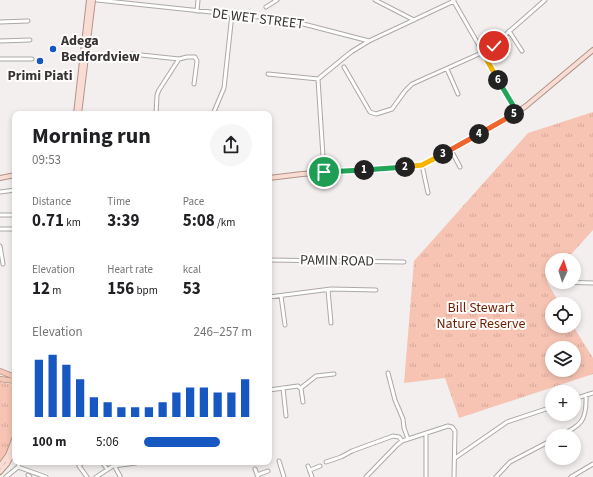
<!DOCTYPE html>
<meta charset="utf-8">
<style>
:root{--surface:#fff;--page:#f6f6f6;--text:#202124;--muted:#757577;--accent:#1657c2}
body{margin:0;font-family:"Source Sans 3",sans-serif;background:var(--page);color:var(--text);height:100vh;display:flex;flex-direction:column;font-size:15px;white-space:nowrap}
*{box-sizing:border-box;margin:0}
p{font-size:13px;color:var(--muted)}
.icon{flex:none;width:22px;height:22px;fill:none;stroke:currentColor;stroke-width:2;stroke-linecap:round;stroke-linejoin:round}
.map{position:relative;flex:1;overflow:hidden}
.details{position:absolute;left:12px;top:111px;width:260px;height:354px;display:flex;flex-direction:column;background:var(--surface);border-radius:8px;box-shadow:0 2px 6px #0003}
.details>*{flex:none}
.needle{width:26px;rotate:4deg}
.controls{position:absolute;left:545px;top:253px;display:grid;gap:8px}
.controls a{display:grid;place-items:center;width:36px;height:36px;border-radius:50%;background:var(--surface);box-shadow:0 2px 6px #0003;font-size:20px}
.pin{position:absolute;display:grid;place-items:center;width:34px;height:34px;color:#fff;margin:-17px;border:2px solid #fff;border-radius:50%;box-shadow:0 1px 4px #0007}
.km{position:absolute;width:20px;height:20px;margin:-10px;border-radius:50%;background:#222;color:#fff;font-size:11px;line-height:20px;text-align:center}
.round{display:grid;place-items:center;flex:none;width:42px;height:42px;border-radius:21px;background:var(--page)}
.overview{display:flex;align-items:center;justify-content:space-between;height:68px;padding:0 20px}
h1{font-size:22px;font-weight:700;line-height:30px}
.stats{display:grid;grid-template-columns:repeat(3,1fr);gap:6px;height:68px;padding:4px 20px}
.stats div{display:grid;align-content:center}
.stats b{font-size:17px;font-weight:700}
.stats small{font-size:11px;font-weight:400}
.stats p{font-size:11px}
.chart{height:112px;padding:8px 20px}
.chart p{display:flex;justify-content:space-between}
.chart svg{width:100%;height:72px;margin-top:4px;stroke:var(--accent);stroke-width:6}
ul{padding:0 20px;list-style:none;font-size:13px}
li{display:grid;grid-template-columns:64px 48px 1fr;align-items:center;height:30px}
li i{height:10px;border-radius:5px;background:var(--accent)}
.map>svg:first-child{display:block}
.grass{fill:url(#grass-tufts);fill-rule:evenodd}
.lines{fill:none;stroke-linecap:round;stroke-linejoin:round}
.minor-casing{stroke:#aca8a6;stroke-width:5}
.major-casing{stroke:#b29389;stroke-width:6}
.highway-casing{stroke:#b29389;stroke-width:6}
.minor{stroke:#fff;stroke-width:3}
.major{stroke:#f9ddd4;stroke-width:4}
.highway{stroke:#f5c7b7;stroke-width:4.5}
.split-1-casing{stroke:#fff;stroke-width:8}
.split-2-casing{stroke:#fff;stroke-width:8}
.split-3-casing{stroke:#fff;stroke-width:8}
.split-4-casing{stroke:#fff;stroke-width:8}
.split-5-casing{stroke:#fff;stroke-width:8}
.split-6-casing{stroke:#fff;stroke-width:8}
.split-7-casing{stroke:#fff;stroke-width:8}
.split-1{stroke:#22a559;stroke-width:5}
.split-2{stroke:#22a559;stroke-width:5}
.split-3{stroke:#f5b400;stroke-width:5}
.split-4{stroke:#f0652b;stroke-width:5}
.split-5{stroke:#f0652b;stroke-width:5}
.split-6{stroke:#22a559;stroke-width:5}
.split-7{stroke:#f5b400;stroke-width:5}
.poi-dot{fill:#1657c2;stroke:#fffdfc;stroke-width:1.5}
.labels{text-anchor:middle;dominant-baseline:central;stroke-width:4;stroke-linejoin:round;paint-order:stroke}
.street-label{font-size:14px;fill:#353333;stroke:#fffdfc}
.poi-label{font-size:14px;font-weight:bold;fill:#353333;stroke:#fffdfc;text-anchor:start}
.park-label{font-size:14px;fill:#6b1e00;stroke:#fffdfc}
</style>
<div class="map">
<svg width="593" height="477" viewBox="0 0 593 477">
<defs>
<pattern id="grass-tufts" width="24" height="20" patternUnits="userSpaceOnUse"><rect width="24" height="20" fill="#f7c4b3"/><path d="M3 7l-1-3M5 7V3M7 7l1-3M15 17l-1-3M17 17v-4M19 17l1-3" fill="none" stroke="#d4a99a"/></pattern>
</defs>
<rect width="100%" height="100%" fill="#f3efee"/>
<!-- grass -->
<path class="grass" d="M593,112V230L566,260H552V276L547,282L560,304H552V326H573L593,358V374L459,418L445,378L404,383L414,261L528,133ZM552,348H574V370H552Z
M0,382L15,385C15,414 19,437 0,462Z"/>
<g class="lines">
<defs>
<path id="minor" d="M97,0L288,20L369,41
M375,0L414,20
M453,0L517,112
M266,7L277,0
M197,11L198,0
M0,22L28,21
M509,31L522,51
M0,41L30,40
M132,54L179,59L187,57H195L197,61L194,84
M0,59H32
M344,67L370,112L376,114L392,109L405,91L412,84L488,50L545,0
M447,69L458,94
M268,74L318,79
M318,79L351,52L369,41L454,1
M318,79L324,172
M156,114L157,95L159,90L179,59
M213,114L224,88L232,14
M451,150L460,167
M422,165L428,193
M0,192L15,190
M0,215H15
M0,229H15
M0,246L3,264
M269,260L404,262
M559,282L593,283
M328,290L331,323
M281,296L285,325
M269,297L331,289L376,290
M388,373L395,400L403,419L404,428L408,439
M283,388L286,416
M301,388L316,376L334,374
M269,390L298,386L301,389L303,402
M574,399L593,393
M426,433V477
M559,436C581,425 587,422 586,395
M455,458L507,422L552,407
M279,461L284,477
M102,462L107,469
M114,462L116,469L120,476
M326,462L341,457L352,451L393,436L399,437L402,441
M81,464L79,466L87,477
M308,466L312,477
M18,467L46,477
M255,469L258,477
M310,470L320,466
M28,475L30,477
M257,475L268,471
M6,477L18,467L19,462
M96,477L113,466L136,463
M366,477L397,445L402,441L448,426L452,427L455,431L454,477
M496,477L510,462L552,440
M571,477L593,464"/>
<path id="major" d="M76,114L89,0
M79,114L93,0
M0,178L15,175
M269,178L302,174L422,165L507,119L526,106L593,50
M0,466L8,455L15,437
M0,472L7,464L15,449"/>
<path id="highway" d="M0,371L15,377
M0,379L15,381"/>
</defs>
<!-- minor casing -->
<use href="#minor" class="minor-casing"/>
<!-- major casing -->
<use href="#major" class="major-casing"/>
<!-- highway casing -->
<use href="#highway" class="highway-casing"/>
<!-- minor -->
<use href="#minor" class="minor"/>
<!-- major -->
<use href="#major" class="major"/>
<!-- highway -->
<use href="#highway" class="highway"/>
</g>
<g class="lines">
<defs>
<path id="split-1" d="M324,172L364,170"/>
<path id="split-2" d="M364,170L405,167"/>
<path id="split-3" d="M405,167L422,165L443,154"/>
<path id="split-4" d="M443,154L479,134"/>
<path id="split-5" d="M479,134L514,114"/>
<path id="split-6" d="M498,80L517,112L514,114"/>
<path id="split-7" d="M494,46L483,53L498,80"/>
</defs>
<!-- split-1 casing -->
<use href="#split-1" class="split-1-casing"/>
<!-- split-2 casing -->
<use href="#split-2" class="split-2-casing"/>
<!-- split-3 casing -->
<use href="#split-3" class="split-3-casing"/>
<!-- split-4 casing -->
<use href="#split-4" class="split-4-casing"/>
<!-- split-5 casing -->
<use href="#split-5" class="split-5-casing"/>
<!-- split-6 casing -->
<use href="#split-6" class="split-6-casing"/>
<!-- split-7 casing -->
<use href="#split-7" class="split-7-casing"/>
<!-- split-1 -->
<use href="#split-1" class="split-1"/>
<!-- split-2 -->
<use href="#split-2" class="split-2"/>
<!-- split-3 -->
<use href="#split-3" class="split-3"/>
<!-- split-4 -->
<use href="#split-4" class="split-4"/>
<!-- split-5 -->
<use href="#split-5" class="split-5"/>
<!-- split-6 -->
<use href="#split-6" class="split-6"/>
<!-- split-7 -->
<use href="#split-7" class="split-7"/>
</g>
<!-- markers -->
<g class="poi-dot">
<circle cx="53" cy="49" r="4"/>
<circle cx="40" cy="61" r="4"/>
</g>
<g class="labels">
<!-- street labels -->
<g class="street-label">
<text transform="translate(258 19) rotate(7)">DE WET STREET</text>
<text transform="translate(337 261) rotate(1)">PAMIN ROAD</text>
</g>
<!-- poi labels -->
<g class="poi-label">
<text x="61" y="41">Adega<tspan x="61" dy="16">Bedfordview</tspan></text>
<text x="40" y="76" text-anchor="middle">Primi Piati</text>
</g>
<!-- park labels -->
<g class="park-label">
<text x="481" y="308">Bill Stewart<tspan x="481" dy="16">Nature Reserve</tspan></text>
</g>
</g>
</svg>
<div class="controls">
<a><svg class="needle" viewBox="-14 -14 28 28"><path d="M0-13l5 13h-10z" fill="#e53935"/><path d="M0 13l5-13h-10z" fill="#757577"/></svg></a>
<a><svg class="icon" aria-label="locate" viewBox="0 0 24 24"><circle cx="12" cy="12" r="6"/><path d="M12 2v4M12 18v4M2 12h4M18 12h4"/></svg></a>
<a><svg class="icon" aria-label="layers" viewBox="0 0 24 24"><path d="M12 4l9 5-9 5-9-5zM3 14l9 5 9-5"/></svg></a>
<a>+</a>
<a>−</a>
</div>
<div class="pin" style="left:324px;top:172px;background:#1e9e55"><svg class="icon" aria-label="arrive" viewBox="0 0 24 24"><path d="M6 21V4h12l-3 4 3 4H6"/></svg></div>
<div class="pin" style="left:494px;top:46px;background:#d93025"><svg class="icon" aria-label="check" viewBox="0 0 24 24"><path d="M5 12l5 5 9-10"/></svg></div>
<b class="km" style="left:364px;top:170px">1</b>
<b class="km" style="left:405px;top:167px">2</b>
<b class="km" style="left:443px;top:154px">3</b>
<b class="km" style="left:479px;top:134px">4</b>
<b class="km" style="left:514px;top:114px">5</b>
<b class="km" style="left:498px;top:80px">6</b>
<section class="details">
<div class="overview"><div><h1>Morning run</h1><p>09:53</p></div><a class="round"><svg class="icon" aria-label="share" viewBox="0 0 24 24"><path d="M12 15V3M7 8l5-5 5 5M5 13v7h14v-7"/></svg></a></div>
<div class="stats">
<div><p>Distance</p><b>0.71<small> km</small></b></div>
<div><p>Time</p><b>3:39</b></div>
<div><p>Pace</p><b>5:08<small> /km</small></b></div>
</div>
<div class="stats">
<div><p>Elevation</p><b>12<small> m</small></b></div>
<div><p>Heart rate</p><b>156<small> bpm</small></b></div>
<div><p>kcal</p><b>53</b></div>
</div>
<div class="chart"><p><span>Elevation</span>246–257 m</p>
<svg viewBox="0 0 160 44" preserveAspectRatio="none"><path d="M5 44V9M15 44V6M25 44V12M35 44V21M45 44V32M55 44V35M65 44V38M75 44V38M85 44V38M95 44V35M105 44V29M115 44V26M125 44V26M135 44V29M145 44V29M155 44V21"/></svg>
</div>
<ul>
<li><b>100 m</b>5:06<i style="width:70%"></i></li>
</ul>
</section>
</div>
